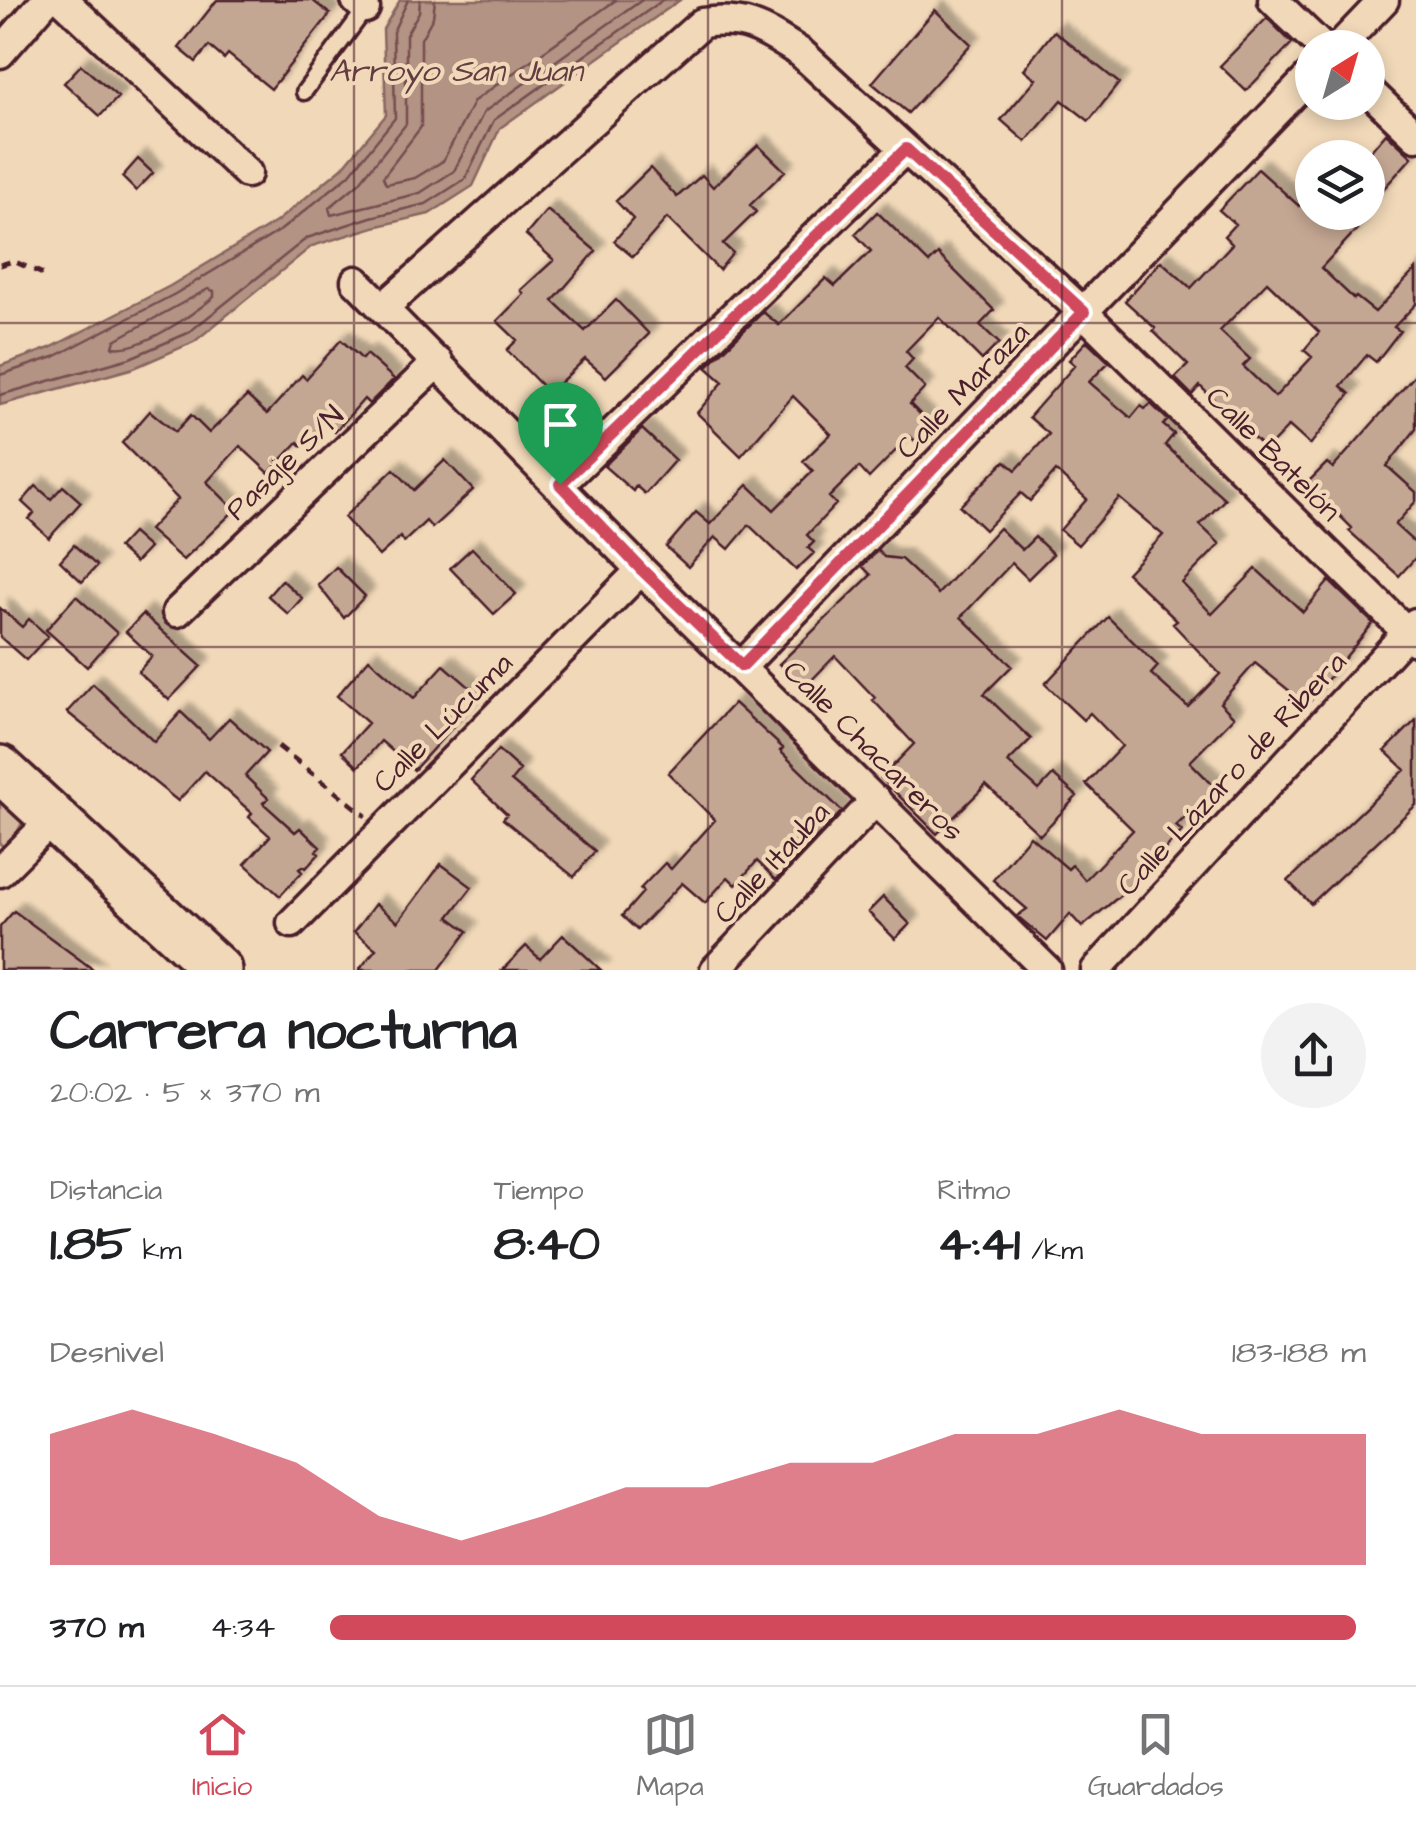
<!DOCTYPE html>
<html lang="es">
<meta charset="utf-8">
<style>
:root{--surface:#fff;--page:#f2f2f2;--text:#202124;--muted:#757577;--line:#e0e0e0;--accent:#d1495b}
body{margin:0;font-family:"Architects Daughter",sans-serif;background:var(--page);color:var(--text);height:100vh;display:flex;flex-direction:column;font-size:38px;white-space:nowrap}
*{box-sizing:border-box;margin:0}
p{font-size:32px;color:var(--muted)}
.icon{flex:none;width:55px;height:55px;fill:none;stroke:currentColor;stroke-width:2;stroke-linecap:round;stroke-linejoin:round}
.map{position:relative;height:970px;overflow:hidden}
.panel{display:flex;flex-direction:column;background:var(--surface);flex:1}
.panel>*{flex:none}
.needle{width:65px;rotate:37deg}
.fabs{position:absolute;left:1295px;top:30px;display:grid;gap:20px}
.fabs a{display:grid;place-items:center;width:90px;height:90px;border-radius:50%;background:var(--surface);box-shadow:0 5px 15px #0003;font-size:50px}
.pin{position:absolute;display:grid;place-items:center;width:85px;height:85px;color:#fff;margin:-102px -42px;border-radius:50% 50% 50% 0;rotate:-45deg;box-shadow:0 0 10px #0007}
.pin .icon{rotate:45deg}
.round{display:grid;place-items:center;flex:none;width:105px;height:105px;border-radius:52px;background:var(--page)}
.overview{display:flex;align-items:center;justify-content:space-between;height:170px;padding:0 50px}
h1{font-size:55px;font-weight:700;line-height:75px}
.figures{display:grid;grid-template-columns:repeat(3,1fr);gap:15px;height:170px;padding:10px 50px}
.figures div{display:grid;align-content:center}
.figures b{font-size:50px;font-weight:700}
.figures small{font-size:28px;font-weight:400}
.figures p{font-size:28px}
.chart{height:280px;padding:20px 50px}
.chart p{display:flex;justify-content:space-between}
.chart svg{width:100%;height:180px;margin-top:10px;fill:var(--accent);opacity:.7}
ul{padding:0 50px;list-style:none;font-size:32px}
li{display:grid;grid-template-columns:160px 120px 1fr;align-items:center;height:75px}
li i{height:25px;border-radius:12px;background:var(--accent)}
.dock{display:flex;justify-content:space-around;align-items:center;height:140px;border-top:2px solid var(--line);background:var(--surface);font-size:28px;color:var(--muted)}
.dock a{display:grid;justify-items:center;gap:5px}
.dock .on{color:var(--accent)}
.map>svg:first-child{display:block}
.green{fill:#d5baa0;stroke:#906c66;stroke-width:2.5}
.water{fill:#b39384;stroke:#896560;stroke-width:2.5}
.lines{fill:none;stroke-linecap:round;stroke-linejoin:round}
.shore{stroke:#744d4f;stroke-width:2.5}
.building{fill:#c4a793;stroke:#4a1f2b;stroke-width:2.5;fill-rule:evenodd;filter:url(#shadow)}
.lane-casing{stroke:#4a1f2b;stroke-width:21}
.street-casing{stroke:#4a1f2b;stroke-width:35}
.primary-casing{stroke:#4a1f2b;stroke-width:52}
.path{stroke:#4a1f2b;stroke-width:5;stroke-dasharray:10 8;stroke-linecap:butt}
.lane{stroke:#f0d8b8;stroke-width:14}
.street{stroke:#f0d8b8;stroke-width:28}
.primary{stroke:#f0d8b8;stroke-width:45}
.route-casing{stroke:#fff;stroke-width:20}
.route{stroke:#d1495b;stroke-width:12}
.grid{fill:none;stroke:#4a1f2b;stroke-width:2.5;stroke-opacity:0.55}
.labels{text-anchor:middle;dominant-baseline:central;stroke-width:8;stroke-linejoin:round;paint-order:stroke}
.street-label{font-size:30px;fill:#4a1f2b;stroke:#f0d8b8}
.water-label{font-size:32px;font-style:italic;fill:#643c41;stroke:#f0d8b8}
</style>
<div class="map">
<svg width="1416" height="970" viewBox="0 0 1416 970">
<defs>
<filter id="shadow"><feDropShadow dx="9" dy="-9" stdDeviation="2.5" flood-color="#0004"/></filter>
</defs>
<rect width="100%" height="100%" fill="#f0d8b8"/>
<filter id="ink" filterUnits="userSpaceOnUse"><feTurbulence type="fractalNoise" baseFrequency=".01" numOctaves="2"/><feDisplacementMap in="SourceGraphic" scale="20" xChannelSelector="R" yChannelSelector="G"/><feConvolveMatrix kernelMatrix="1 2 1 2 8 2 1 2 1" color-interpolation-filters="sRGB"/></filter>
<g filter="url(#ink)">
<!-- green -->
<path class="green" d="M0,781L30,808L8,849L0,844Z"/>
<!-- water -->
<path class="water" d="M400,0H680L500,128L473,186L429,214L374,227L312,246L194,342L134,368L0,405V366L50,348L170,286L276,222L342,168L386,115L383,29Z"/>
<g class="lines">
<!-- shore -->
<path class="shore" d="M420,0L419,12L406,35V124L359,183L329,208L331,215L420,193L454,171L484,112L642,0
M435,0L433,17L421,39V127L383,177L386,184L415,178L443,161L474,101L616,0
M208,289L214,291V297C193,314 140,352 113,347L115,340Z
M0,375L54,357L175,294L281,230L349,175L395,118L393,32L408,0
M0,395L130,358L188,333L307,238L371,217L426,204L465,179L494,120L663,0"/>
</g>
<!-- building -->
<path class="building" d="M217,0H312L330,14L271,89L228,54L224,59L209,46L196,62L179,48Z
M935,10L971,44L908,113L872,83Z
M1267,18L1292,43L1246,91L1220,66Z
M1054,31L1119,83L1089,121L1062,100L1026,142L1001,120L1036,79L1024,69Z
M81,65L118,97L100,116L64,83Z
M1386,133L1412,157L1368,206V154Z
M758,145L785,171L750,205L756,212L723,244L733,253L719,270L667,218L633,257L614,241L633,219L616,201L650,168L677,197L702,175L713,187Z
M138,159L153,173L136,191L122,177Z
M1258,169L1299,206L1312,191V214L1362,212L1351,224L1357,229L1321,268L1354,299L1356,297L1375,312L1416,269V304L1394,327L1400,331L1376,362L1367,355L1341,386L1350,394L1310,445L1289,426L1266,450L1200,386L1192,395L1175,378L1188,365L1153,331L1155,328L1125,301L1161,261L1191,288L1232,244L1224,236L1235,224L1219,210ZM1267,282L1319,332L1304,350L1312,357L1275,397L1243,366L1250,359L1220,331Z
M547,210L596,251L553,301L585,331L616,300L649,334L606,377L585,359L549,393L507,350L517,340L497,321L524,294L521,290L554,260L526,235Z
M877,212L929,263L938,254L994,310L980,325L999,343L982,360L939,317L906,351L913,359L905,368L925,388L910,404L932,426L916,442L910,436L869,478L859,467L829,497L836,504L807,535L814,542L808,548L814,553L796,570L749,525L729,549L715,537L688,567L666,547L696,512L710,524L748,485L774,510L813,471L803,461L831,434L793,396L741,456L697,413L723,382L706,367L763,312L779,325L826,278L835,286L871,251L855,234Z
M341,340L362,359L366,354L394,379L369,404L364,399L335,432L324,422L302,446L298,442L269,473L240,446L207,482L235,510L183,560L149,530L178,499L122,443L150,411L175,432L191,415L209,433L247,396L267,414L302,375L306,379Z
M1087,341L1109,362L1089,382L1131,418L1141,406L1145,409L1151,404L1168,420L1163,425L1174,434L1165,445L1225,499L1200,525L1220,544L1182,583L1212,614L1256,569L1303,612L1329,581L1373,623L1307,705L1255,663L1220,703L1234,717L1190,762L1216,788L1176,826L1182,831L1122,894L1082,927L1070,914L1047,941L1017,916L1027,909L993,880L1030,836L1068,869L1072,865L1085,880L1133,830L1086,784L1122,746L1090,713L1083,720L1045,684L1108,617L1158,666L1151,674L1188,707L1220,674L1173,624L1177,621L1127,573L1163,535L1119,498L1078,545L1060,530L1087,499L1056,471L1030,501L1021,493L985,530L960,506L1005,461L1016,470L1049,434L1029,417L1075,365L1069,360Z
M1416,374V429L1387,466L1416,492V501L1395,525L1416,544V557L1399,576L1349,531L1352,528L1307,483L1327,463L1333,468Z
M642,429L675,460L645,494L636,486L633,491L604,466Z
M445,460L473,490L432,528L426,521L404,542L400,537L379,556L344,517L394,469L414,490Z
M36,486L51,499L63,486L81,502L49,538L29,519L34,513L22,502Z
M999,528L1022,550L1035,537L1053,554L1028,579L1012,563L961,617L1012,666L984,694L1031,739L1008,762L1039,790L1053,775L1077,796L1040,835L986,785L937,834L881,778L914,744L873,700L875,698L835,656L804,688L779,664L871,575L862,566L878,550L884,557L901,559L938,594Z
M132,533L149,548L135,563L118,548Z
M74,545L97,566L82,582L60,561Z
M472,548L516,594L494,614L450,568Z
M336,567L365,596L344,618L318,585Z
M282,580L302,598L288,614L268,596Z
M76,596L117,633L87,667L46,630Z
M0,608L22,627L29,619L48,636L26,660L0,637Z
M143,614L201,666L169,700L138,672L152,656L126,632Z
M369,659L414,698L444,665L480,696L414,770L381,741L358,767L342,752L368,723L337,696Z
M93,684L154,742L181,712L209,739L229,718L267,752L245,776L268,798L263,803L295,832L300,828L320,847L316,851L319,854L306,868L303,866L299,869L302,872L280,896L245,864L270,836L249,817L252,813L205,771L178,801L67,712Z
M734,703L783,748L780,751L842,811L776,880L757,861L736,885L728,877L705,903L682,883L637,930L622,916L643,892L640,889L665,863L671,869L715,820L668,773Z
M1416,720V805L1311,904L1288,881L1405,770L1385,751Z
M498,750L520,770L511,781L595,851L574,877L503,819L507,814L471,780Z
M441,864L472,887L449,917L468,931L439,970H359L376,949L354,932L375,904L398,922Z
M883,897L910,924L895,939L868,912Z
M14,911L94,970H0V927Z
M563,935L601,970H502L526,946L540,959Z"/>
<g class="lines">
<defs>
<path id="lane" d="M304,92L369,4"/>
<path id="street" d="M63,0L247,173
M356,0L365,8
M1273,0L1323,48
M1338,48L1384,0
M0,53L46,0
M1368,90L1416,136
M356,281L641,570L1047,970
M383,308L702,23C748,17 763,29 801,53L1083,312L1416,641
M560,484L905,149
M177,612L438,362
M742,666L1312,74
M0,872L53,819
M292,923L641,570
M715,970L876,800
M1096,970L1416,623"/>
<path id="primary" d="M0,769L218,970"/>
</defs>
<!-- lane casing -->
<use href="#lane" class="lane-casing"/>
<!-- street casing -->
<use href="#street" class="street-casing"/>
<!-- primary casing -->
<use href="#primary" class="primary-casing"/>
<!-- path -->
<path class="path" d="M0,265L13,261L43,274
M278,746L366,816"/>
<!-- lane -->
<use href="#lane" class="lane"/>
<!-- street -->
<use href="#street" class="street"/>
<!-- primary -->
<use href="#primary" class="primary"/>
</g>
</g>
<g class="lines" filter="url(#ink)">
<defs>
<path id="route" d="M906,149L1084,312L742,666L642,570L560,484Z"/>
</defs>
<!-- route casing -->
<use href="#route" class="route-casing"/>
<!-- route -->
<use href="#route" class="route"/>
</g>
<!-- grid -->
<path class="grid" d="M354,0V970M708,0V970M1062,0V970M0,323H1416M0,647H1416"/>
<g class="labels">
<!-- street labels -->
<g class="street-label">
<text transform="translate(963 391) rotate(-46)">Calle Maraza</text>
<text transform="translate(1273 454) rotate(45)">Calle Batelón</text>
<text transform="translate(285 463) rotate(-44)">Pasaje S/N</text>
<text transform="translate(443 723) rotate(-45)">Calle Lúcuma</text>
<text transform="translate(873 751) rotate(45)">Calle Chacareros</text>
<text transform="translate(1232 774) rotate(-47)">Calle Lázaro de Ribera</text>
<text transform="translate(772 863) rotate(-47)">Calle Itauba</text>
</g>
<!-- water labels -->
<g class="water-label">
<text x="456" y="71">Arroyo San Juan</text>
</g>
</g>
</svg>
<div class="fabs">
<a><svg class="needle" viewBox="-14 -14 28 28"><path d="M0-13l5 13h-10z" fill="#e53935"/><path d="M0 13l5-13h-10z" fill="#757577"/></svg></a>
<a><svg class="icon" aria-label="layers" viewBox="0 0 24 24"><path d="M12 4l9 5-9 5-9-5zM3 14l9 5 9-5"/></svg></a>
</div>
<div class="pin" style="left:560px;top:484px;background:#1e9e55"><svg class="icon" aria-label="arrive" viewBox="0 0 24 24"><path d="M6 21V4h12l-3 4 3 4H6"/></svg></div>
</div>
<section class="panel">
<div class="overview"><div><h1>Carrera nocturna</h1><p>20:02 · 5 × 370 m</p></div><a class="round"><svg class="icon" aria-label="share" viewBox="0 0 24 24"><path d="M12 15V3M7 8l5-5 5 5M5 13v7h14v-7"/></svg></a></div>
<div class="figures">
<div><p>Distancia</p><b>1.85<small> km</small></b></div>
<div><p>Tiempo</p><b>8:40</b></div>
<div><p>Ritmo</p><b>4:41<small> /km</small></b></div>
</div>
<div class="chart"><p><span>Desnivel</span>183–188 m</p>
<svg viewBox="0 0 160 44" preserveAspectRatio="none"><path d="M0 44V12L10 6L20 12L30 19L40 32L50 38L60 32L70 25L80 25L90 19L100 19L110 12L120 12L130 6L140 12L150 12L160 12V44z"/></svg>
</div>
<ul>
<li><b>370 m</b>4:34<i style="width:99%"></i></li>
</ul>
</section>
<nav class="dock">
<a class="on"><svg class="icon" aria-label="home" viewBox="0 0 24 24"><path d="M3 11l9-7 9 7M6 9v11h12V9"/></svg>Inicio</a>
<a><svg class="icon" aria-label="map" viewBox="0 0 24 24"><path d="M3 6l6-2 6 2 6-2v14l-6 2-6-2-6 2zM9 4v14M15 6v14"/></svg>Mapa</a>
<a><svg class="icon" aria-label="saved" viewBox="0 0 24 24"><path d="M7 4h10v16l-5-4-5 4z"/></svg>Guardados</a>
</nav>
